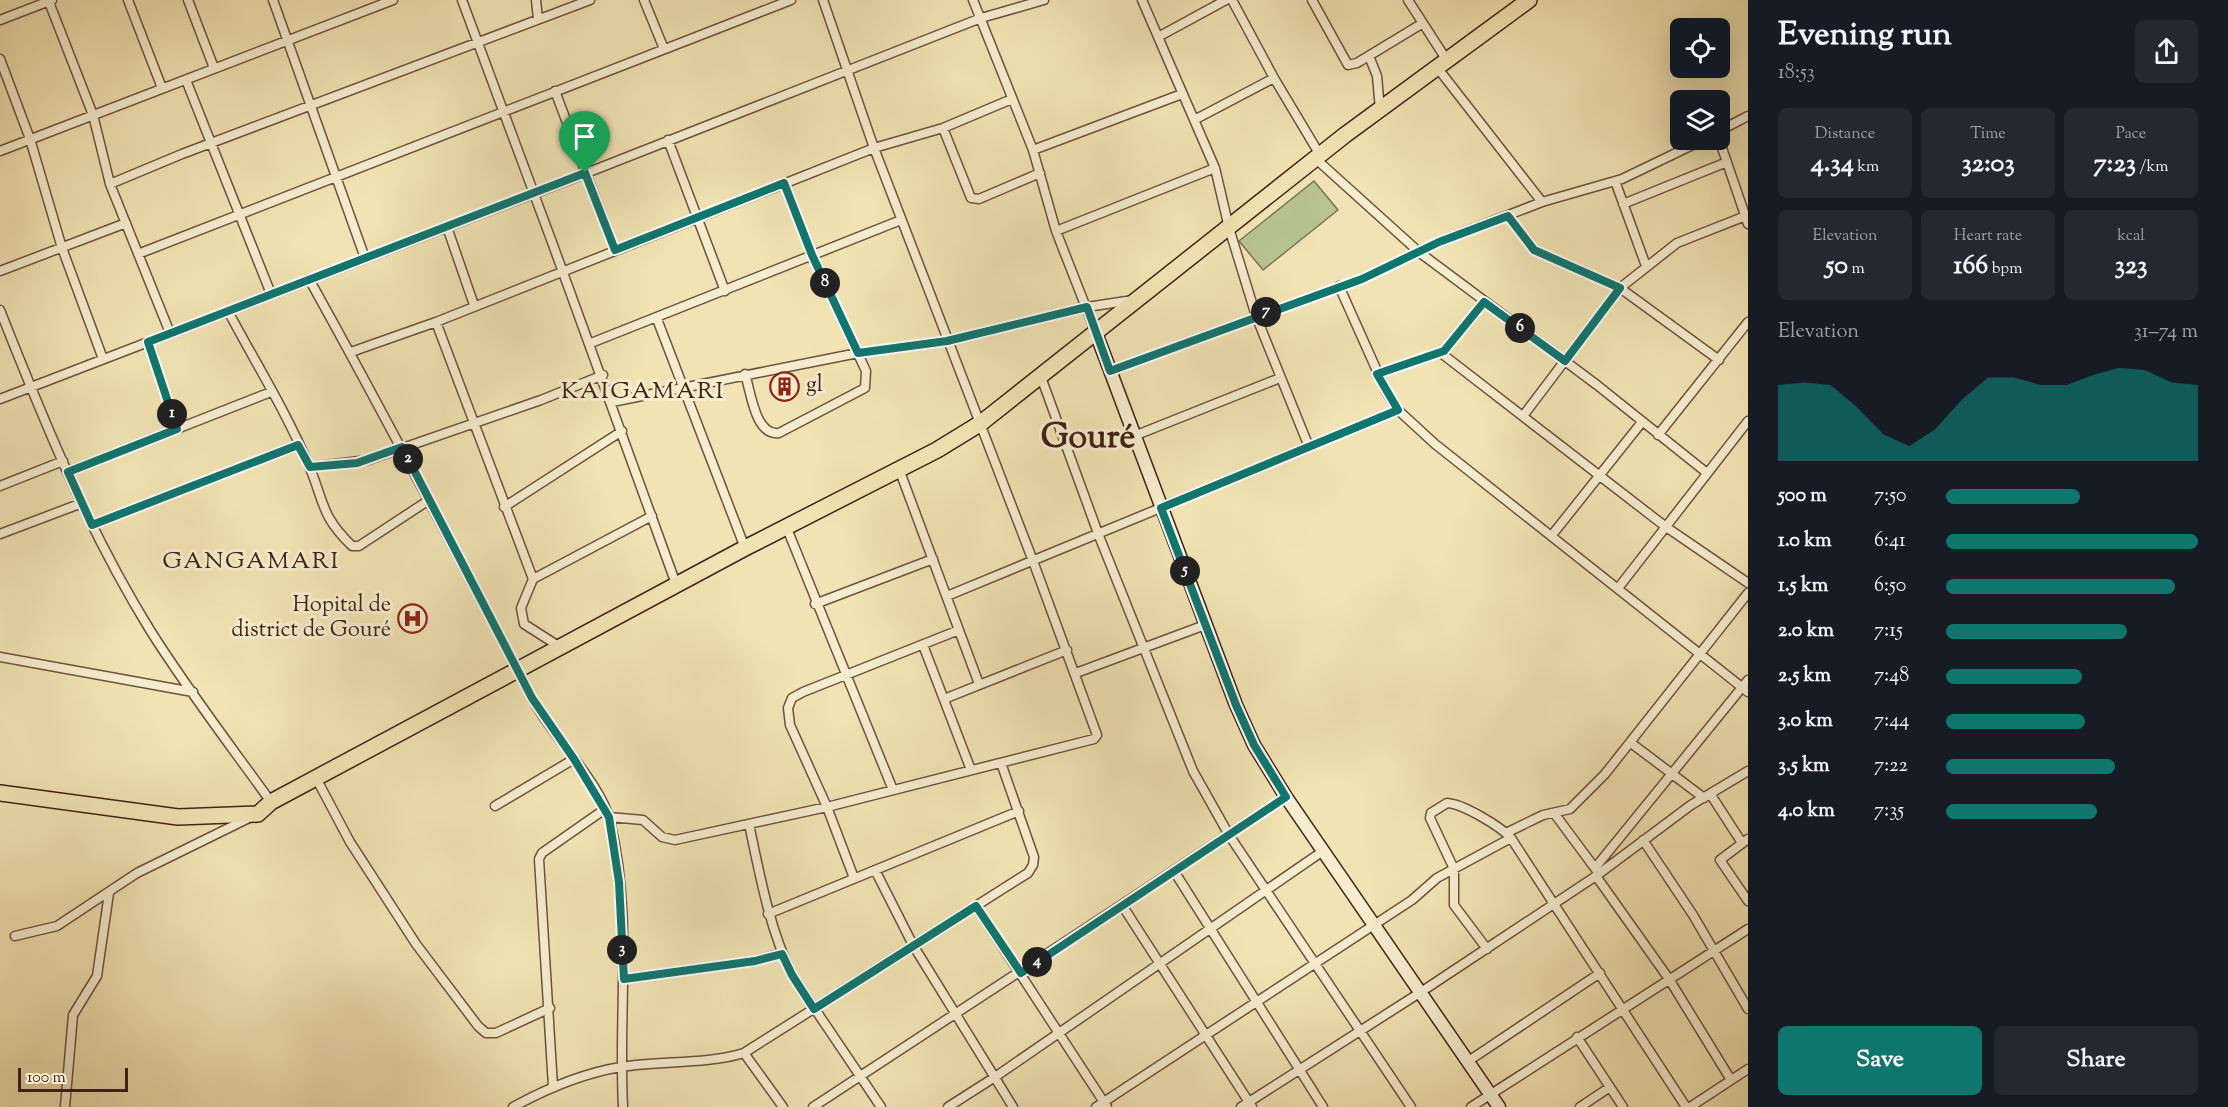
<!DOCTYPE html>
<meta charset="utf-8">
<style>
:root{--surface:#171b24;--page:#242831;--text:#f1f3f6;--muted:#9ea1a6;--accent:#0f766e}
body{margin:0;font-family:"Sorts Mill Goudy",serif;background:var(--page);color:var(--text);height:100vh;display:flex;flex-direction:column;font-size:22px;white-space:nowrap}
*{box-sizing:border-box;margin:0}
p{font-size:20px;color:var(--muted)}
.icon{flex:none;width:33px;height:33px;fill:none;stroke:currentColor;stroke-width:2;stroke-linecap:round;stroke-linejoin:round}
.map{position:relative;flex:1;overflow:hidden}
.side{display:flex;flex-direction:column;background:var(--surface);width:480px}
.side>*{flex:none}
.tools{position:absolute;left:1670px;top:18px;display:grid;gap:12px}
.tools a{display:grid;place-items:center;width:60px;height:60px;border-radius:9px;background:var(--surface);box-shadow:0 6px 24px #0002;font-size:30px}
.scale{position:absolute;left:18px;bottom:15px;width:110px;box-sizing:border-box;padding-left:6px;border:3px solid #402216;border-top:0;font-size:16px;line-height:21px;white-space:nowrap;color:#402216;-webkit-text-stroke:4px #f6edce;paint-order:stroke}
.pin{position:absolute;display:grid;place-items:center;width:51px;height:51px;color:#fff;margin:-62px -26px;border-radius:50% 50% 50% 0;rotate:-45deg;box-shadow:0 0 6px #0007}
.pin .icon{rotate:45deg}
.km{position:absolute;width:30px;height:30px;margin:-15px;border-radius:50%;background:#222;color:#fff;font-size:16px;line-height:30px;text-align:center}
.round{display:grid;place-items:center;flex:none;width:63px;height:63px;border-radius:9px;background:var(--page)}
.headline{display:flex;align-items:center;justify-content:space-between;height:102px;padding:0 30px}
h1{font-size:33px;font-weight:800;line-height:45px}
.stats{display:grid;grid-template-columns:repeat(3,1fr);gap:9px;height:102px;padding:6px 30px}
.stats div{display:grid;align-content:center;border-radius:9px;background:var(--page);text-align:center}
.stats b{font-size:26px;font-weight:800}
.stats small{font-size:16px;font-weight:400}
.stats p{font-size:16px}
.chart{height:168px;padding:12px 30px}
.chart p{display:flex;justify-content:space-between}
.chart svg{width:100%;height:108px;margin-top:6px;fill:var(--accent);opacity:.7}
.cta{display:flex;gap:12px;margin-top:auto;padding:12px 30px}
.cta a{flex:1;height:69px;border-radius:9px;background:var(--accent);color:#fff;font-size:24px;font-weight:800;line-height:69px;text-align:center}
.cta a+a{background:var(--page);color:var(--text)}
ul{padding:0 30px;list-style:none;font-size:20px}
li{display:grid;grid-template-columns:96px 72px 1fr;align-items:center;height:45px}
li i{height:15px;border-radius:8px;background:var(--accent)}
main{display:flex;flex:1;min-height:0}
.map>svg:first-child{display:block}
.green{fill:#b7c48f;stroke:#7c7352;stroke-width:1.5}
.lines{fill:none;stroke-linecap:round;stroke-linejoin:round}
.street-casing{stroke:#6c523d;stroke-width:11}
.secondary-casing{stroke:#402216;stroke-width:15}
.highway-casing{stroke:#402216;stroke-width:18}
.street{stroke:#f6edce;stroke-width:8}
.secondary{stroke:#f6edce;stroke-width:12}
.highway{stroke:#f1e3b3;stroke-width:15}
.route-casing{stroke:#fff;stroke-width:12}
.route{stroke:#0f766e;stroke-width:8}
.labels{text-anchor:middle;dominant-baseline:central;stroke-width:6;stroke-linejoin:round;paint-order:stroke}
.poi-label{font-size:22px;fill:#402216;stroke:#f6edce;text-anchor:start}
.neighbourhood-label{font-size:24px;letter-spacing:1.5px;fill:#402216;stroke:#f6edce}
.town-label{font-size:34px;font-weight:bold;fill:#402216;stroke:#f6edce}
</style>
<main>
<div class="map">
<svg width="1748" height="1107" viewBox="0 0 1748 1107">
<rect width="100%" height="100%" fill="#f1e3b3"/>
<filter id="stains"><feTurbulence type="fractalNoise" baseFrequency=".00333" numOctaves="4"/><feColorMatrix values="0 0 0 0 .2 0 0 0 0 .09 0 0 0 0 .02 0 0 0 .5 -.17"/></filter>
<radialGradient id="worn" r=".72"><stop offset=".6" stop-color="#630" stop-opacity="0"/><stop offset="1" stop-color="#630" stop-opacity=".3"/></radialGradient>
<!-- green -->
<path class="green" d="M1314,181L1338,210L1263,270L1239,241Z"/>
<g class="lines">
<defs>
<path id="street" d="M128,0L162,88
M188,0L214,68
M273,0L365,258
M462,0C535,194 606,389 676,584
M536,0L538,19
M644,0L664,49
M973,0L1033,150L1056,231L1096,333
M1142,0L1215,168L1229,228L1256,316L1309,447
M1232,0L1274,78L1320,155
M1312,0L1348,65L1357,63L1423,23
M1408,0L1446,59
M49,2L93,115L110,184L170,333
M0,20L52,0
M1158,37L1226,0
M1369,56L1377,76L1380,110
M0,59L30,139L62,248L103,359
M1436,66L1542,202
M186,80L271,294
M555,91L615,250
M1196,119L1274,78
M943,128L971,198L979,199L1040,173
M1719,131L1748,116
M1719,139L1748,224
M668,140L725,291
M1033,150L1182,94
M0,151L393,0
M1316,159L1419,252L1597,385L1707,473
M1615,181L1646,266
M110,184L182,154L590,0
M1623,204L1727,162
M1508,216L1534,250L1620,288L1719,360
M447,227L474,305
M1056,231L1215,168
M138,254L791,0
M0,271L126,223
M309,279C386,417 459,557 532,698C551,736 600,781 610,821C633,914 618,1012 623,1107
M1339,286L1386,391L1398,410L1435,444L1748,692
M0,310C43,419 88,530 150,630C187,689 230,745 271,802
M228,311C255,362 287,413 309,466C325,503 320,515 352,546H359L429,500
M657,319L745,548
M436,322L533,579L521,608L524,624L560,647
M148,342L177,429
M591,343L901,220
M351,352L436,322L874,148L943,128L1012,99
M1441,353L1666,527L1748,583
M1110,371L1362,279L1439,242L1542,202L1622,179L1703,140
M745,374C751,392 755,436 779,433L865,388L866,371L812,255L784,183
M1377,374L1444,351L1484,302
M1041,377L1099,536L1193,771L1229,835L1411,1107
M0,399L533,194L981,18L1044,0
M612,402L858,353L947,341L1087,307L1133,300
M1523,416L1620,288L1677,243L1748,215
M1658,435L1748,322
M1134,436L1280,378
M310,467L368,460L541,400L603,375
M899,469L979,684
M67,472L271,392
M0,486L63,461
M504,507L622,431
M92,525L298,445
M786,526L893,790
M0,534L82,503
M1552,535L1642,422
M533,579L652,516
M1619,587L1748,421
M947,596L1398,410
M815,604L933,559
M923,645L971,770
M0,657L193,692
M1076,673L1205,625
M944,699L1067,650
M1631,743L1704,798
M316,778L350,842L416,944L478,1026L486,1033H496L550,1008
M1711,795L1742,843
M495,806L574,759
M1554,813L1597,871
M609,817L643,820L662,837L675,840L827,807L1094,739L1097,735L1033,561L874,148L823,0
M749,824C760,876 769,927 792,975L881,1107
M1506,833L1543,815L1570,809L1605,774L1748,593
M1748,839L1720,860L1748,901
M1643,840L1693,915L1748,1009
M1595,868L1748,680
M875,870L913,945L1013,1107
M1174,871L1323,1107
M1596,876L1669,979L1731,1080
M854,878L827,807L790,725L788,708L792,698L803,692L959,630
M1122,905L1252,1107
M976,906L1107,1107
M768,914L1019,811
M15,936L57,926L137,873L249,818
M1487,949L1454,905V869L1430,818L1431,813L1447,803C1463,804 1500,826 1511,838L1686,1107
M624,979L755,961L782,953
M1577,1037L1623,1107
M744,1053L783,1107
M1467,1062L1600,973
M553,1087L539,859L542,853L605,809
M65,1107L73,1015L97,976L109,893
M513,1107C546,1089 583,1073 621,1067C661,1060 704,1065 744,1053L1028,873L1033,865L1034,857L1001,763
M813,1107L1286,797
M948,1107L995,1077L1323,851
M1096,1107L1412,900L1437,878L1511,838
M1241,1107L1421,992L1596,876L1691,805L1748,771
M1471,1107L1748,929
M1580,1107L1610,1087
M1690,1107L1748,1069"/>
<path id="secondary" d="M1096,333L1236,705L1254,745L1286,797L1499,1107"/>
<path id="highway" d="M0,793L178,817L258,814L271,802L745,548L937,450L981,423L1345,135L1529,0"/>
</defs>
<!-- street casing -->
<use href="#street" class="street-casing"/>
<!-- secondary casing -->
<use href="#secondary" class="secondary-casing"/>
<!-- highway casing -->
<use href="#highway" class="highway-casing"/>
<!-- street -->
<use href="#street" class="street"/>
<!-- secondary -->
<use href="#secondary" class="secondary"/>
<!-- highway -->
<use href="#highway" class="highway"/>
</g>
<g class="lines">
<defs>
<path id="route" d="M585,173L615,250L784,183L812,255L858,353L947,341L1087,307L1110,371L1362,279L1439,242L1508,216L1534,250L1620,288L1565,361L1484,302L1444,351L1377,374L1398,410L1161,508L1236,705L1254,745L1286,797L1021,973L976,906L814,1009L792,975L782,954L755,961L624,979L619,882L609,817L574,759L532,698L402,447L357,463L310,467L298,445L92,525L68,472L177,429L148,342Z"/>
</defs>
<!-- route casing -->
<use href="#route" class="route-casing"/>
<!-- route -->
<use href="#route" class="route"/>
</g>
<!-- icons -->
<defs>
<symbol id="building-ring" viewBox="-11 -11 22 22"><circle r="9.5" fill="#f6edce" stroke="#8f2418" stroke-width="1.5"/><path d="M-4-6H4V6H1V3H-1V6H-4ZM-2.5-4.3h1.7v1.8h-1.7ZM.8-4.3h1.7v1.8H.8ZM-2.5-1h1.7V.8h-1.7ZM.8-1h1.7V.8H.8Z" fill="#8f2418"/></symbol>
<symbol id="hospital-ring" viewBox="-11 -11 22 22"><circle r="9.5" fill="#f6edce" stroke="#8f2418" stroke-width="1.5"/><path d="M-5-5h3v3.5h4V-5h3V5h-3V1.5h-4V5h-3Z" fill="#8f2418"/></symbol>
</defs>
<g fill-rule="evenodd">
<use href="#building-ring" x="768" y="370" width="33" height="33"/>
<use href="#hospital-ring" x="396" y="602" width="33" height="33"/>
</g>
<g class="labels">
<!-- poi labels -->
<g class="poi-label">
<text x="806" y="386">gl</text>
<text x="391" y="606" text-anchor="end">Hopital de<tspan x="391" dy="25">district de Gouré</tspan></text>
</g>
<!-- neighbourhood labels -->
<g class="neighbourhood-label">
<text x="643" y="392">KAIGAMARI</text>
<text x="251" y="562">GANGAMARI</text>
</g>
<!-- town labels -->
<g class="town-label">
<text x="1088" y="438">Gouré</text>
</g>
</g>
<rect width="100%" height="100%" filter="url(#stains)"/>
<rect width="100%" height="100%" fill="url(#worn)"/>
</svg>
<div class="tools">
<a><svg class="icon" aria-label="locate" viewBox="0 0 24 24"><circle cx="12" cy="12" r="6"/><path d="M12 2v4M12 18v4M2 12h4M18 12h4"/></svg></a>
<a><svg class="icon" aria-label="layers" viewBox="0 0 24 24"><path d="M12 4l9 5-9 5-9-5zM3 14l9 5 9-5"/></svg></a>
</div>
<div class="scale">100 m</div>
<div class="pin" style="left:585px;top:173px;background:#1e9e55"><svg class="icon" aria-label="arrive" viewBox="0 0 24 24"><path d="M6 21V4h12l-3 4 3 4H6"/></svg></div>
<b class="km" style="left:172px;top:414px">1</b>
<b class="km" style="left:408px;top:459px">2</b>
<b class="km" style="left:622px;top:950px">3</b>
<b class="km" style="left:1037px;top:962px">4</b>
<b class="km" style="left:1185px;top:571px">5</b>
<b class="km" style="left:1520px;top:328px">6</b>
<b class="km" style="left:1266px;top:312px">7</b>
<b class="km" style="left:825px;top:283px">8</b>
</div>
<section class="side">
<div class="headline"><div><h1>Evening run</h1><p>18:53</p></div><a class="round"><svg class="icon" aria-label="share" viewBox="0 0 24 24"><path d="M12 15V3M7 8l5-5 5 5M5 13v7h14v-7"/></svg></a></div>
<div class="stats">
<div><p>Distance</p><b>4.34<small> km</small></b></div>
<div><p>Time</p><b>32:03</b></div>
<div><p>Pace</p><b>7:23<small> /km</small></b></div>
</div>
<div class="stats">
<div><p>Elevation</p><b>50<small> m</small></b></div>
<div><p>Heart rate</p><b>166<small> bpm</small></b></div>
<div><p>kcal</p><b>323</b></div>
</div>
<div class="chart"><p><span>Elevation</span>31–74 m</p>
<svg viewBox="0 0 160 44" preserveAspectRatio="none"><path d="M0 44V13L10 12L20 13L30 22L40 33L50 38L60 31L70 19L80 10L90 10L100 13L110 13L120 9L130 6L140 7L150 12L160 13V44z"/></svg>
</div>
<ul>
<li><b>500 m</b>7:50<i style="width:53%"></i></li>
<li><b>1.0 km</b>6:41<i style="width:100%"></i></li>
<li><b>1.5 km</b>6:50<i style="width:91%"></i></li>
<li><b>2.0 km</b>7:15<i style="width:72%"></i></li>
<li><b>2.5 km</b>7:48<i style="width:54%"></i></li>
<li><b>3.0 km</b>7:44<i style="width:55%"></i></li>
<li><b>3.5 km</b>7:22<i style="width:67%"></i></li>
<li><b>4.0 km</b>7:35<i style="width:60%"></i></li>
</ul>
<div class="cta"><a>Save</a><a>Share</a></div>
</section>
</main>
